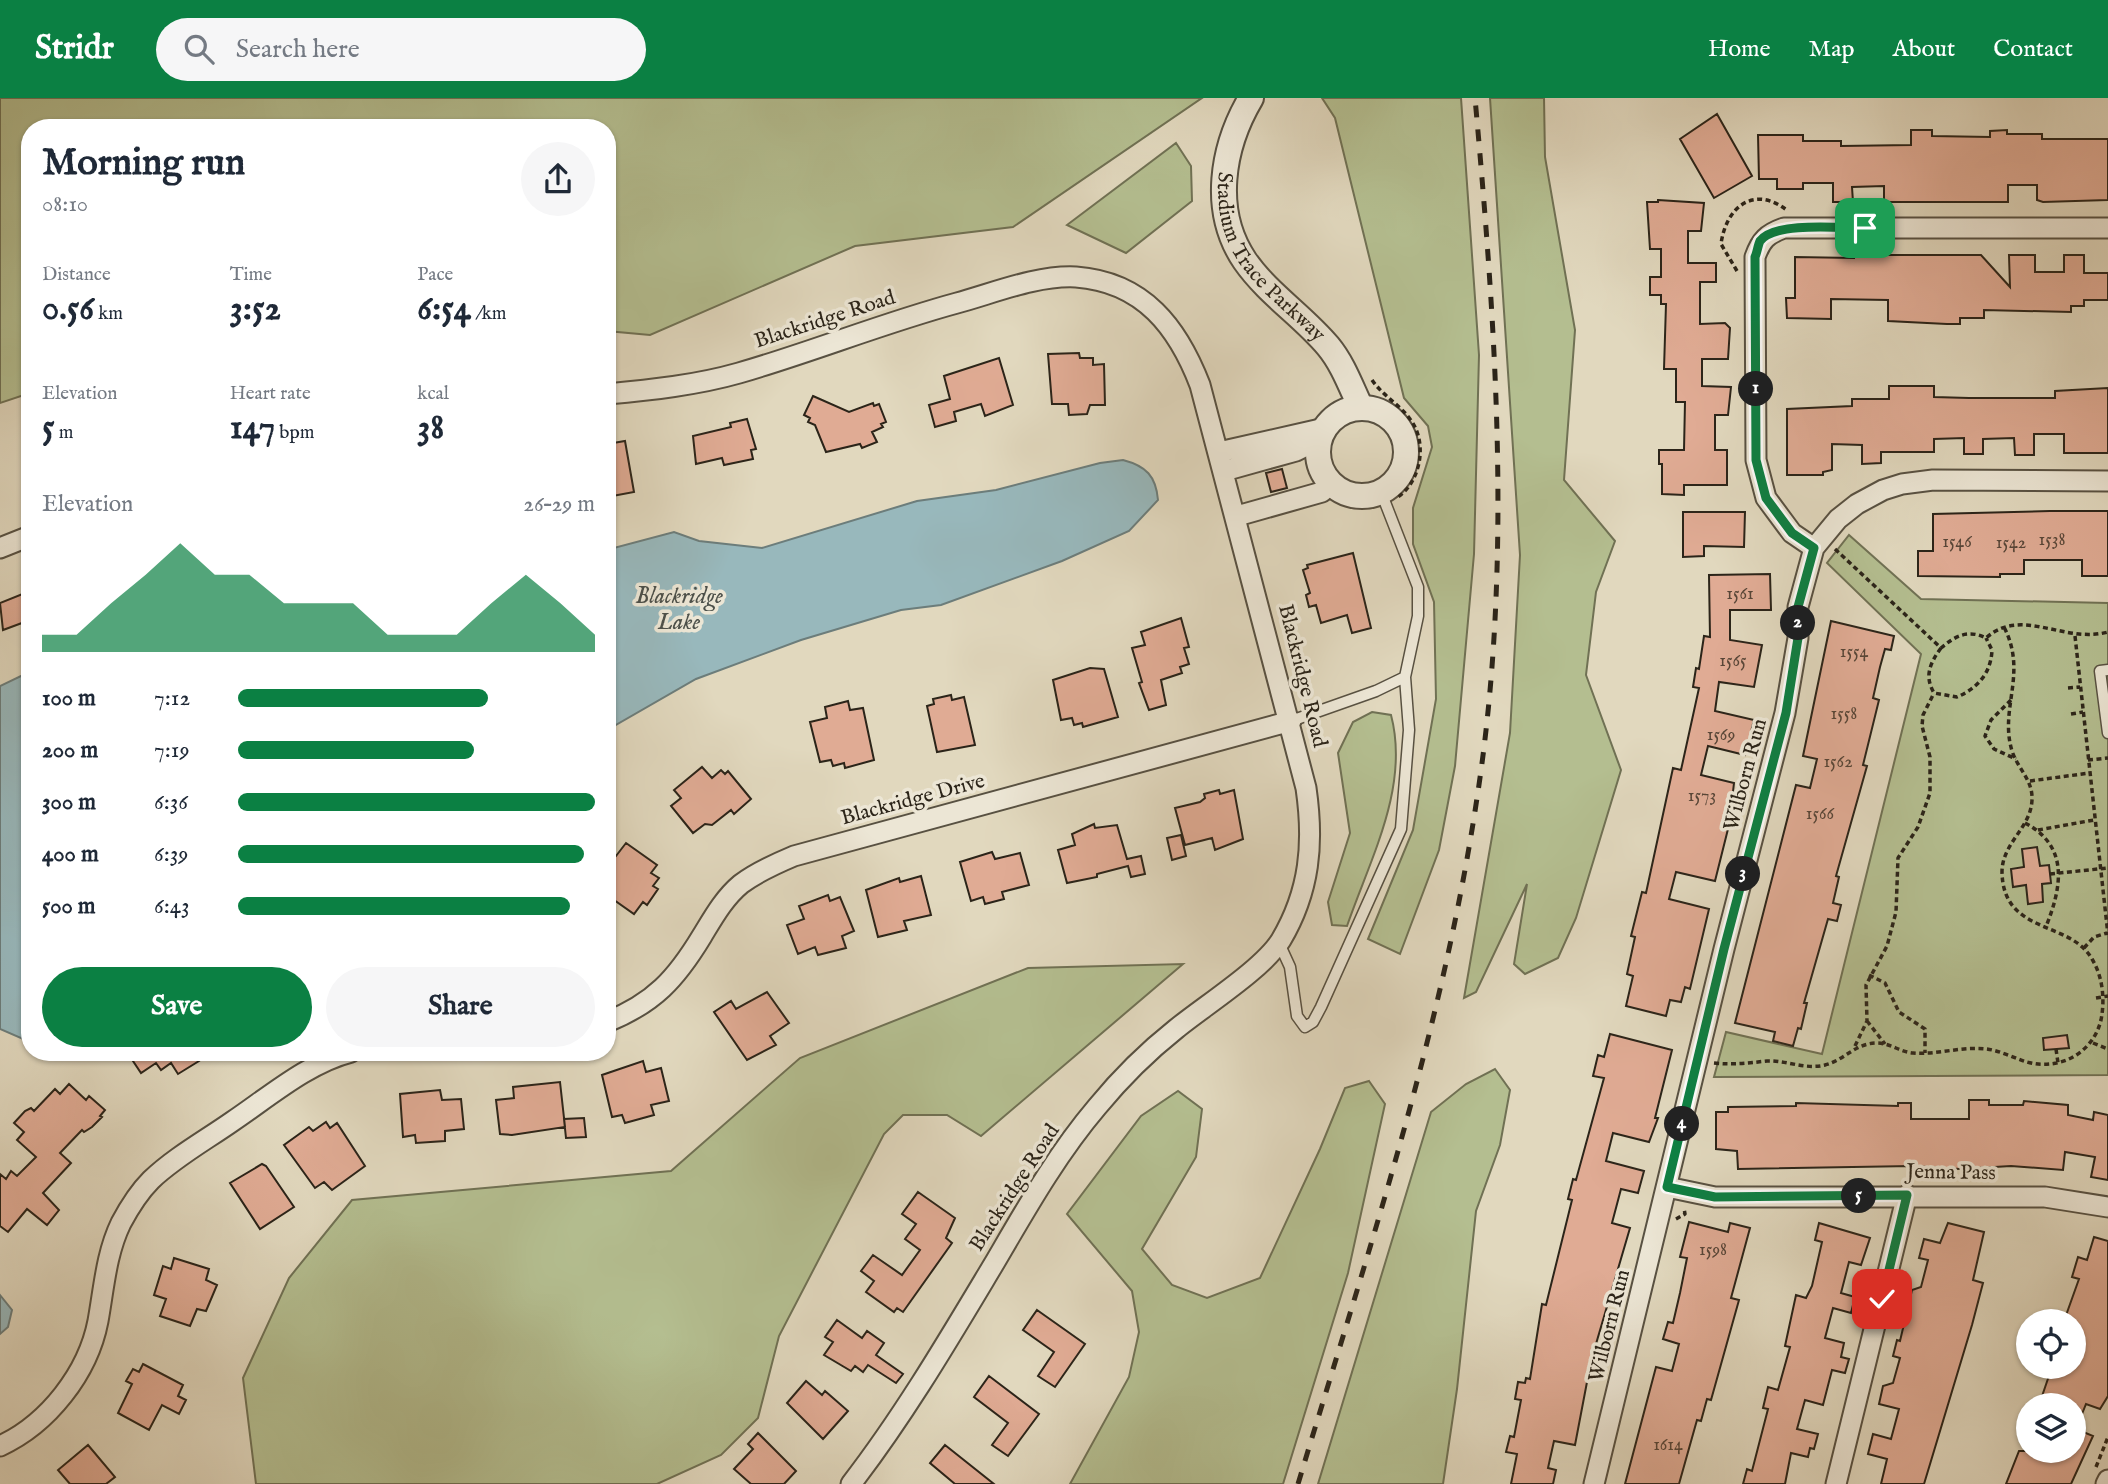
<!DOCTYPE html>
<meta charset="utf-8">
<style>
:root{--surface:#fff;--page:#f6f6f7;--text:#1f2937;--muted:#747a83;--accent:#0b8043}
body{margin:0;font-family:"IM FELL English",serif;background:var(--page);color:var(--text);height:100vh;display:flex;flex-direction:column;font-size:26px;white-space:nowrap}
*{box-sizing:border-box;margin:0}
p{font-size:23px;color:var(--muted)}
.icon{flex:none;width:38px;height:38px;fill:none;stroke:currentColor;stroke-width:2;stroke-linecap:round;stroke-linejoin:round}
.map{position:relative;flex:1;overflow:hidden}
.panel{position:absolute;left:21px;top:21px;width:595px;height:942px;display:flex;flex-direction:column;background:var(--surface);border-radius:28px;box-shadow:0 2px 5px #0004}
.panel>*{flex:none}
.buttons{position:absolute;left:2016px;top:1211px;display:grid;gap:14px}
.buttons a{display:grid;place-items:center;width:70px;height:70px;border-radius:50%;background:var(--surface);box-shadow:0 2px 5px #0004;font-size:35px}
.pin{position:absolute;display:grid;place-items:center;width:60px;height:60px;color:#fff;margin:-30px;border-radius:14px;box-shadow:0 4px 10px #0006}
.km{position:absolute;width:35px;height:35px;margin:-18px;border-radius:50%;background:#222;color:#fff;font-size:19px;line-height:35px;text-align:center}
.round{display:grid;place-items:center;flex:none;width:74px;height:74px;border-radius:37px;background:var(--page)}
.head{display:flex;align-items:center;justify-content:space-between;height:119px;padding:0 21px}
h1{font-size:38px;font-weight:800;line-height:52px}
.stats{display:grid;grid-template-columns:repeat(3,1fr);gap:10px;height:119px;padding:7px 21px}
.stats div{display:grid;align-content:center}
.stats b{font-size:35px;font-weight:800}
.stats small{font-size:19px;font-weight:400}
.stats p{font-size:19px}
.chart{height:196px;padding:14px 21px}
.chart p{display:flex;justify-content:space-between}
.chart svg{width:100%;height:126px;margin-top:7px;fill:var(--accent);opacity:.7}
.cta{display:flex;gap:14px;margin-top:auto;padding:14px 21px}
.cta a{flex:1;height:80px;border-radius:42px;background:var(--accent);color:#fff;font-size:28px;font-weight:800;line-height:80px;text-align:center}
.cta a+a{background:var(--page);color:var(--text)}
ul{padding:0 21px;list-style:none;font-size:23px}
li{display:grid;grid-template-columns:112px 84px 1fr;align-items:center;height:52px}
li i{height:18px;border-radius:9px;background:var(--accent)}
header{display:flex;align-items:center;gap:42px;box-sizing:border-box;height:98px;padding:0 35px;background:var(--accent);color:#fff}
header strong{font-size:33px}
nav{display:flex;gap:38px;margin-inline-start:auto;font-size:24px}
.search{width:490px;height:63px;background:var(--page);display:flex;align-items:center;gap:18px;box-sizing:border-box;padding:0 24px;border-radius:38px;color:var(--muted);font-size:26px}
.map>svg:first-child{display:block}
.green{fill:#b4be90;stroke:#707154;stroke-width:2}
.water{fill:#98b8bc;stroke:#6c7d7b;stroke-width:2}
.building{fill:#e0ab94;stroke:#2b2419;stroke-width:2}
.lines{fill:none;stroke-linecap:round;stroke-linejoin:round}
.service-casing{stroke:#585142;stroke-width:13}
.minor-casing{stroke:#585142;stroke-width:23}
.tertiary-casing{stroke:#585142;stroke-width:28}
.path{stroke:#2b2419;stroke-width:3.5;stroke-dasharray:5 3.5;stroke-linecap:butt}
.service{stroke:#ece6d5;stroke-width:10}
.minor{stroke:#ece6d5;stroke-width:19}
.tertiary{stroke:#ece6d5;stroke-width:24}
.rail{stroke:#2b2419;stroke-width:5;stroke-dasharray:12 12;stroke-linecap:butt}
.route-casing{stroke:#fff;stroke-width:14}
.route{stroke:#0b8043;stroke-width:9}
.labels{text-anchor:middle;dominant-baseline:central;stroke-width:7;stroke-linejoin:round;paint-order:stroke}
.number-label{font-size:18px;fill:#584638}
.street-label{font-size:21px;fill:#2b2419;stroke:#ece6d5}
.water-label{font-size:23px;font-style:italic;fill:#4c504a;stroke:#ece6d5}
</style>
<header>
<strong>Stridr</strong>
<div class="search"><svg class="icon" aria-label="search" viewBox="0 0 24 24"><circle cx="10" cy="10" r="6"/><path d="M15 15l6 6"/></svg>Search here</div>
<nav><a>Home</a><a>Map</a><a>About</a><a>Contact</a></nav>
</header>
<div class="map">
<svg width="2108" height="1386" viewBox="0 0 2108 1386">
<rect width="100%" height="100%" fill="#e1d8be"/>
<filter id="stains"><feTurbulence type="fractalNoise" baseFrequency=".00286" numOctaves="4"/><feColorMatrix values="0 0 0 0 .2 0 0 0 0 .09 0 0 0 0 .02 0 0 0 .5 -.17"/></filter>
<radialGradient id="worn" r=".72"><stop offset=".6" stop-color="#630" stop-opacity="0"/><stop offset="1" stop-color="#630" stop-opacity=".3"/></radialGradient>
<!-- green -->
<path class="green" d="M0,0H1202L1013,129L855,148L650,237L607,233V30H30V295L0,305Z
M1322,0H1461L1479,257L1474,456L1455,668L1439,752L1400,856L1368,841L1413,732L1436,601L1434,504L1413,446V410L1432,349L1428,328L1404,300L1335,20Z
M1490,0H1544L1545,59L1575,232L1564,382L1615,443L1596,494L1586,577L1621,672L1576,820L1558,860L1525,876L1514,866L1527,786L1476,894L1464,900L1510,635L1520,457Z
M1176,45L1191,68L1192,103L1126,155L1067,127Z
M1849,437L1921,501L2108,505V977L1714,979L1726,934L1822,956L1921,556L1827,465Z
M1372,614L1391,617C1410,689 1370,761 1347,828L1332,827L1328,804L1350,735L1338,655L1353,624Z
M1183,866L981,1038L947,1017H903L884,1036L779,1238L758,1320L721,1357L657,1386H256L243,1280L289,1180L352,1102L671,1073L800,960L1028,870Z
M1495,971L1510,992L1500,1047L1476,1113L1457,1291L1443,1386H1318L1431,1014L1466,986Z
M1369,983L1385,1006L1348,1175L1283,1386H1070L1129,1279L1139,1234L1132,1193L1067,1116L1141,1018L1178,993L1202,1011L1196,1059L1142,1151L1172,1187L1207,1200L1260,1180L1320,1051L1345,990Z"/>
<!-- water -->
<path class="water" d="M1123,362C1146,368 1156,378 1158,402L1129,433L1062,463L941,507L901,512L801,542L696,581L607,632V447L614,450L674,434L699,443L762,450L917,403L996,392L1100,365Z
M23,577H30V944L0,931V588Z
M0,1197L12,1212L8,1229L0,1236Z"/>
<!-- building -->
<path class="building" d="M1717,16L1752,78L1714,100L1680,41Z
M1911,32H1932V38L1990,39V33L2007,32V36H2042V41H2108V102L2043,104L2037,102V87H2008V104H1884V88L1852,89L1853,104H1833V85H1803V91H1777V81H1759L1758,37H1803V43H1841V48L1911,47Z
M1658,102L1704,105L1701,133H1688V165H1716V184H1700V226L1725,225L1730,230L1728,261H1702V288L1731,289L1728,317H1715V352H1727V387H1684V397L1662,396V366H1659V352H1684L1685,304H1676V271H1664L1666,206H1661V197H1650V179H1661V151H1650L1647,104H1658Z
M1854,157H1981L2010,189L2009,157H2035V174H2064V157H2084V175H2108V202H2084V208H2071V214L1984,212V220H1960V226H1947L1888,223V202L1831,201V221L1787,220L1786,200H1795V159L1854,160Z
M1079,255L1080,260H1093V267L1104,266L1105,307H1090L1087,316L1069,317L1068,306H1052L1048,256Z
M999,260L1013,307L985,318L981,306L954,314L956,323L935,329L929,307L950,301L944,278Z
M1889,288H1934V299L1969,300H2055V293L2108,290V355H2064V336H2034V357H2015L2014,340L1983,341V356H1964V340L1934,341V354H1881V365L1862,366V347L1832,346V372L1823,374V377H1787V311L1852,308V301H1889Z
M813,298L849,314L873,305L874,308L879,306L886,324L881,326L883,329L872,334L877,344L862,350L860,346L826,354L815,327L808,324L810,320L804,317Z
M747,321L756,351L751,352L753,361L724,367L722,360L696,366L693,338L731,329L730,325Z
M625,343L634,394L607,399V346Z
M1282,371L1287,390L1271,394L1266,375Z
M2050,413H2108V478H2082V462H2024V476H2000V479L1918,478V453H1933V416Z
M1683,414H1745L1744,449L1704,448V458L1683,459Z
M1353,455L1371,530L1352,535L1347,517L1321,525L1316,507L1309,509L1306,497L1310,495L1303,472L1308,470L1307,467Z
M1770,476L1771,512H1730V542L1762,547L1754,589L1719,584L1715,613L1754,622L1751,634H1754L1745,657L1708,648L1701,677L1734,685L1733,694L1737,695L1715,783L1676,774L1669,801L1709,811L1690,891L1685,889L1681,904L1670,902L1666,918L1626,908L1633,878L1627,876L1635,839L1631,838L1642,794L1646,795L1673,670L1681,672L1699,590L1693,589L1696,570L1699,571L1704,538L1710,539L1709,477Z
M30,493V522L3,532L0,505Z
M1181,520L1189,549L1184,550L1189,566L1180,569L1182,575L1161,582L1166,607L1149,612L1139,585L1142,584L1132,550L1145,547L1141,534Z
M1831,523L1894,538L1891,552L1885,551L1880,569L1873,600L1879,602L1863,667L1867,668L1836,778L1839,779L1833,805L1841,807L1837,823L1828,821L1804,905H1807L1801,931L1798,930L1793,948L1773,943L1775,934L1735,925L1796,687L1810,690L1817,661L1803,658Z
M1090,570L1104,571L1118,619L1083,629L1082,625L1074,627L1072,620L1061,622L1053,582Z
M951,597L952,602L964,599L975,647L937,654L927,608L934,606L933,601Z
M848,603L850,612L863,610L874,662L845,670L844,665L833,668L831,662L820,664L810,624L827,620L825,609Z
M702,669L712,680L721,672L725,676L728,673L751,701L734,716L731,712L712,727L705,726L693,735L671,708L681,700L674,692Z
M1219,692L1220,696L1234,692L1243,741L1215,752L1212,740L1185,747L1175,710L1200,704L1205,700L1204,696Z
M1094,726L1095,730L1117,727L1127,761L1141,758L1145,776L1131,779L1128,768L1097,776V779L1067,785L1058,752L1075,747L1072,736Z
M1181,737L1186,758L1172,762L1167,740Z
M626,745L657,767L651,775L659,780L653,788L658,791L647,807L643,804L634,816L607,797V752L616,758Z
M2037,749L2040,768L2049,767L2051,785L2042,786L2043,804L2028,806L2026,787L2013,789L2011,771L2024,769L2022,751Z
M992,754L995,761L1020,755L1029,787L1002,794L1004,801L985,806L983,799L971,803L960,764Z
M921,778L931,817L904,823L907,832L878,839L866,792L899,780L900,784Z
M828,797L830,803L840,799L854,833L842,838L846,850L818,857L815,849L798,856L787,827L804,821L799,808Z
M767,894L789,925L770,938L776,947L747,962L714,914L731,903L736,911Z
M1610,936L1672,952L1655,1020H1658L1649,1044L1613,1035L1606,1063L1644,1073L1638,1095L1621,1091L1612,1125L1630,1130L1591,1263L1575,1347L1554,1343L1548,1370L1556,1372L1553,1386H1511L1517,1356L1506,1354L1510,1338L1514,1339L1521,1302L1515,1301L1518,1284L1525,1285L1526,1280L1530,1281L1542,1206L1546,1207L1572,1102L1568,1101L1573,1081L1576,1082L1604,980L1593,978L1598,957L1604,959Z
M2067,937L2069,950L2044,952L2043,940Z
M127,954H193L199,963L178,976L171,965L161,972L156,965L141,975Z
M643,963L646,974L661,970L669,1003L651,1007L654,1017L625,1025L622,1017L612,1019L602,977Z
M560,984L565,1029L512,1037L500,1036L496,1002L514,1000L513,989Z
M69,986L86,1002L89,998L105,1012L100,1018L102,1019L92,1029L84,1034L82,1032L60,1055L71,1065L43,1095L59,1112L47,1127L27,1111L8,1134L0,1128V1076L6,1081L11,1073L17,1078L36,1059L17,1042L24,1034L14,1025L25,1013L31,1010L34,1013L55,991L60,996Z
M440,992L442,1002L461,1001L464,1031L445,1033V1043L416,1045L415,1037L403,1039L400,996Z
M1969,1002H1989V1007H2023L2024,1003L2068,1007V1017L2093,1022L2094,1014L2108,1017V1082L2091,1079L2095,1059L2065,1054L2063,1072L2011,1068L1960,1071L1912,1068L1738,1071L1737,1053L1716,1051V1014H1728V1009L1796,1008V1005L1898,1008V1005H1911V1021H1969Z
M584,1020L586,1039L566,1040L564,1021Z
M326,1024L330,1030L337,1025L365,1068L332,1092L324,1084L315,1090L284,1047L309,1029L313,1033Z
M262,1066L266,1068L294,1109L260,1131L230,1085Z
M918,1094L955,1120L946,1140L952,1145L903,1214L897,1210L894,1214L866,1194L874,1183L861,1173L873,1157L902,1177L920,1152L905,1141L916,1126L902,1116Z
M1689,1124L1728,1134L1730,1125L1750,1130L1731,1200L1739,1202L1711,1302L1707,1301L1701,1323L1697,1322L1679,1386H1625L1656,1269L1672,1273L1679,1246L1663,1241L1668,1224L1673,1225L1680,1195L1687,1160L1680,1159Z
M1819,1125L1870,1140L1861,1167L1849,1164L1841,1195L1855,1199L1851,1215L1833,1210L1825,1240L1844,1245L1841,1259L1849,1261L1845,1275L1832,1272L1823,1307L1805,1302L1797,1331L1818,1336L1814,1351L1810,1350L1808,1359L1791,1355L1785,1386H1743L1747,1371L1752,1373L1768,1311L1763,1310L1768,1289L1778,1292L1790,1249L1785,1248L1796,1197L1806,1200L1812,1188L1822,1144L1815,1142Z
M1948,1125L1984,1134L1973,1182L1983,1185L1972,1227L1924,1386H1881L1887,1361L1868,1356L1873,1336L1891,1341L1899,1311L1879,1306L1883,1288L1893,1285L1900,1260L1893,1258L1897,1242L1900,1243L1912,1192L1921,1189L1928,1162L1919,1160L1924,1141L1940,1145Z
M2094,1139L2108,1143V1298L2100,1311L2086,1306L2076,1331L2093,1338L2071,1386H2006L2019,1353H2074V1307H2039L2052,1269H2074V1223H2064L2079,1181L2072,1179L2078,1159L2087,1162Z
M174,1160L209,1171L206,1182L217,1187L206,1213L197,1211L190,1228L160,1218L166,1201L154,1197L163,1168L171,1171Z
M1037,1212L1085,1246L1055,1289L1038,1278L1054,1254L1023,1232Z
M837,1222L862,1240L867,1233L884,1245L876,1257L903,1276L896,1285L868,1267L863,1274L855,1268L851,1273L824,1257L833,1244L825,1239Z
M143,1266L183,1287L178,1298L186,1302L179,1316L162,1307L149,1332L118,1315L132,1286L126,1283L133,1271L139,1274Z
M989,1278L1039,1316L1008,1358L992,1347L1008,1325L974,1299Z
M806,1283L822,1297L825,1293L848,1313L823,1341L787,1305Z
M758,1335L796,1373L784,1386H751L734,1371L753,1351L748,1346Z
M88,1347L115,1379L106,1386H70L58,1372Z
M945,1347L994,1386H955L930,1365Z"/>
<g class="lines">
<defs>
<path id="service" d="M2108,572L2100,573L2108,635
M1291,623L1376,593L1405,579L1418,518V489L1381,394
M1279,845L1290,869L1297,918L1305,929L1313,924L1321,909L1401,731L1409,632L1405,579"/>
<path id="minor" d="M607,296C651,292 697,287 739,275C812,254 883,225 957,205C994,195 1037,177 1076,179C1144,184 1178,230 1200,287L1306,690C1314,745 1310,793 1281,842C1263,871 1204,908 1176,931C1147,954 1120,981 1097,1009C1057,1056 1026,1111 995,1164C950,1239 905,1316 851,1386
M1219,354L1325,330
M1224,373L1296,353L1320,341
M1237,418L1322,394L1332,385
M0,450L30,438
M1814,450L1792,435L1766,400L1756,362L1755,159C1761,142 1767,136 1784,130H2108
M607,924C654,905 676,881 702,838C713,820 724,800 741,786C757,774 775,766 794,758L1291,623
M1667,1089L1715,1099H2045L2108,1109
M0,1348C48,1326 88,1275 98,1223C104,1190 106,1156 121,1125C129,1110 139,1094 151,1082C175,1059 206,1042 233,1023C270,998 308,965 351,954
M1594,1386L1724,851L1785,615L1798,540V509L1814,450L1838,421L1857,406L1883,392L1902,386L1933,382L2108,383
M1836,1386L1907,1097
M2106,1386L2108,1382"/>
<g id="tertiary">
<path id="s1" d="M1251,0C1222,49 1211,113 1245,163C1268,196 1303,218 1328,248C1343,266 1351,289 1361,310"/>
<circle cx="1362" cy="354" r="44"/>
</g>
</defs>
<!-- service casing -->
<use href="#service" class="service-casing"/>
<!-- minor casing -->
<use href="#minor" class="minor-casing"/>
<!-- tertiary casing -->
<use href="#tertiary" class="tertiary-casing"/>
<!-- path -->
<path class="path" d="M1737,173L1721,146C1726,109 1754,86 1788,113
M1372,282C1383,298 1399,306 1410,321C1428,344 1421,383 1398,399
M1835,451L1941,550C1955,538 1968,531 1986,540C2022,508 2063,546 2108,534
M2075,538L2108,837
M1941,550C1930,565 1924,578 1934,595L1957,599C1978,590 1991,575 1992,552L1986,540
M2068,590L2080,589
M2011,602L1991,622L1985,638L1994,651L2016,661
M2071,616L2083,614
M2088,662L2108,660
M2030,683L2090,675
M2025,725C2071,749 2061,792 2045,831
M2038,732L2094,722
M2050,776L2108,770
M2084,850L2094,839L2107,835
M1869,877L1885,885L1899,914L1925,931V955
M2096,900L2108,898
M1867,923L1885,946
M2093,945L2108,951
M1855,948L1867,923L1866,887L1887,848L1896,814L1898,760L1918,729L1930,695V659L1922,628L1923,617L1934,595
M2056,951L2058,965
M1714,965C1733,967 1748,965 1767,963C1786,962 1805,972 1825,967C1845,962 1855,945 1877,945C1890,945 1900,954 1913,955C1937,957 1962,948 1987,951C2001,953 2014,960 2027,964C2060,973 2093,955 2101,922C2105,902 2103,879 2092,861C2070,822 2003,837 2002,774C2002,745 2031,730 2032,702C2033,682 2018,671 2012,653C1999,610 2028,576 2004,529
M1676,1121L1685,1116L1684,1110
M2096,1369L2108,1339"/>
<!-- service -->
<use href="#service" class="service"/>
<!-- minor -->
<use href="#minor" class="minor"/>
<!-- tertiary -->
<use href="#tertiary" class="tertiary"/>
<!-- rail -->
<path class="rail" d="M1298,1386C1366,1160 1442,935 1477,700C1513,467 1496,233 1475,0"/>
</g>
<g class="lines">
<defs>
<path id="route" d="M1865,130C1841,130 1775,123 1760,143C1758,147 1757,155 1755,159L1756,362L1766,400L1792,435L1814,450L1798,509V540L1786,615L1724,851L1667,1089L1715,1099L1907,1097L1882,1201"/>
</defs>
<!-- route casing -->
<use href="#route" class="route-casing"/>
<!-- route -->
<use href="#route" class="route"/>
</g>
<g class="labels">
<!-- number labels -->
<g class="number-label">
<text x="2052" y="442">1538</text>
<text x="1957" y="444">1546</text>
<text x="2011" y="445">1542</text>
<text x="1740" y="496">1561</text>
<text x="1854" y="554">1554</text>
<text x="1733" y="563">1565</text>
<text x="1844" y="616">1558</text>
<text x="1721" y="637">1569</text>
<text x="1838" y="664">1562</text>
<text x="1702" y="698">1573</text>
<text x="1820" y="716">1566</text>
<text x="1713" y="1152">1598</text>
<text x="1668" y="1347">1614</text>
</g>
<!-- street labels -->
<g class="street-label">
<text stroke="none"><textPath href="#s1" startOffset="180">Stadium Trace Parkway</textPath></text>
<text transform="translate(825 222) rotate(-18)">Blackridge Road</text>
<text transform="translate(1302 578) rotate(76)">Blackridge Road</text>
<text transform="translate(1746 677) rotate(-75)">Wilborn Run</text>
<text transform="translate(913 702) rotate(-15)">Blackridge Drive</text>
<text transform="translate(1951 1075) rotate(1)">Jenna Pass</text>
<text transform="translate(1015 1090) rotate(-57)">Blackridge Road</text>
<text transform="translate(1610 1228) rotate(-76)">Wilborn Run</text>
</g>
<!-- water labels -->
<g class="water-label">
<text x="679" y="498">Blackridge<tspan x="679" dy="26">Lake</tspan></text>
</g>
</g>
<rect width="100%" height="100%" filter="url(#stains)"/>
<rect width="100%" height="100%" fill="url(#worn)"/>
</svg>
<div class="buttons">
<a><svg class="icon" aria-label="locate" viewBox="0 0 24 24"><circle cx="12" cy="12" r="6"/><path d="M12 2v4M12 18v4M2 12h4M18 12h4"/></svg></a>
<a><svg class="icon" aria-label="layers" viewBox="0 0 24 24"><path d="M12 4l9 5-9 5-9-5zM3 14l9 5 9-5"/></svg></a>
</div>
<div class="pin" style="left:1865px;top:130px;background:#1e9e55"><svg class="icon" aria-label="arrive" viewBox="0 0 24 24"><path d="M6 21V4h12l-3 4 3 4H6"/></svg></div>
<div class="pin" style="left:1882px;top:1201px;background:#d93025"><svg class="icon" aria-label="check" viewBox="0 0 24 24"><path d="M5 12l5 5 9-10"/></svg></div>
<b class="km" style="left:1756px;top:291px">1</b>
<b class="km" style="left:1798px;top:525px">2</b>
<b class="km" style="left:1743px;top:776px">3</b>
<b class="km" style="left:1682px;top:1026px">4</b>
<b class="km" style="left:1859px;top:1098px">5</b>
<section class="panel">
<div class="head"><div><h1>Morning run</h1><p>08:10</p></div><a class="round"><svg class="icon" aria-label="share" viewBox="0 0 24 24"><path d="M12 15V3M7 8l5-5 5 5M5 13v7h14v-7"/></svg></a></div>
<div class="stats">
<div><p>Distance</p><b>0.56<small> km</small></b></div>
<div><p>Time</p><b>3:52</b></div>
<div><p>Pace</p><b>6:54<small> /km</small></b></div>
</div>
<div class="stats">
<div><p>Elevation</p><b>5<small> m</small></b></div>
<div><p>Heart rate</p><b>147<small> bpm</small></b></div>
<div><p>kcal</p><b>38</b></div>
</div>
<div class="chart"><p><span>Elevation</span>26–29 m</p>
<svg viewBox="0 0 160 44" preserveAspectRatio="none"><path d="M0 44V38L10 38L20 27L30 17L40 6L50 17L60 17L70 27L80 27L90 27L100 38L110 38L120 38L130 27L140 17L150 27L160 38V44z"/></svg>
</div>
<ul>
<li><b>100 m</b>7:12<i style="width:70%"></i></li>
<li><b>200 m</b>7:19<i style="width:66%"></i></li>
<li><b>300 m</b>6:36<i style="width:100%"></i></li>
<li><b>400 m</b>6:39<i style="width:97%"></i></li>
<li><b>500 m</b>6:43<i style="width:93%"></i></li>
</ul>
<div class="cta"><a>Save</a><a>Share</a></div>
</section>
</div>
